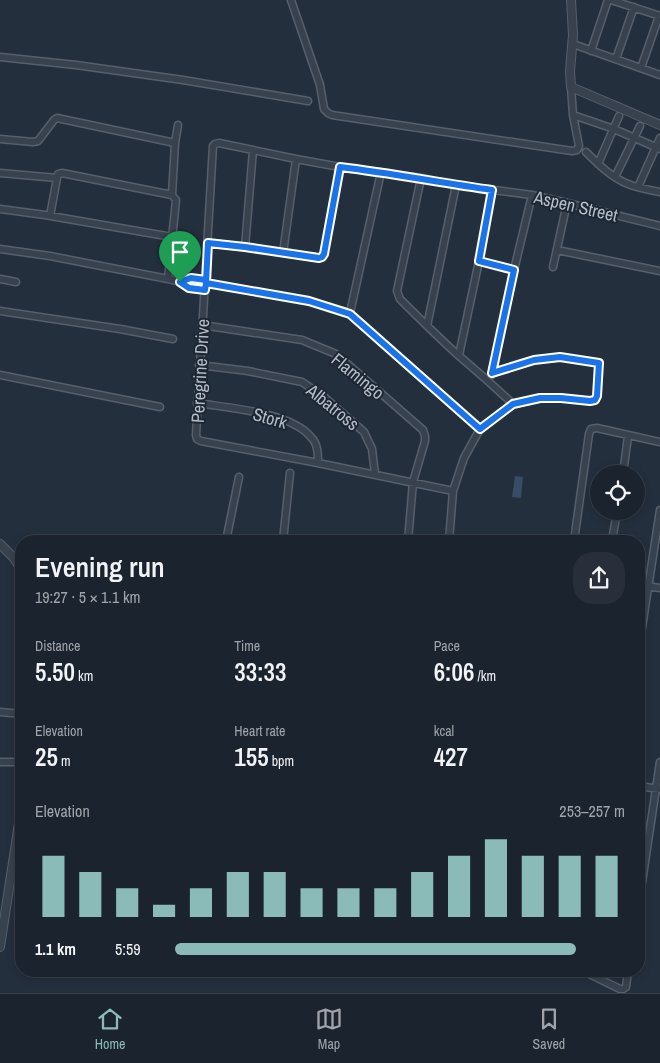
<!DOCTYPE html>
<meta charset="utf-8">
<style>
:root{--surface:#1b232e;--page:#282f3a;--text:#f1f3f6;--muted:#a0a4aa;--line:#39404a;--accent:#8bbbb9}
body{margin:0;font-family:"Archivo Narrow",sans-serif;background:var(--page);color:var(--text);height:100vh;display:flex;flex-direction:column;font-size:19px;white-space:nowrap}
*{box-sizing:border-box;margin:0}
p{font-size:16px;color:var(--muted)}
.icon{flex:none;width:28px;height:28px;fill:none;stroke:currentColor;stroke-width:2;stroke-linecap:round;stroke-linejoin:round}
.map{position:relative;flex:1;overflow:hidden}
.side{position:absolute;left:15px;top:535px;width:630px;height:442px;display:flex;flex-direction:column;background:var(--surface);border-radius:20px;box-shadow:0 2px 8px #0003,0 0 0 1px var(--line)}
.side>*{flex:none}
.controls{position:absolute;left:590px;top:465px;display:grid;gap:10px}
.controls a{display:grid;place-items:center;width:55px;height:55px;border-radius:50%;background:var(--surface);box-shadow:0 2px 8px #0003,0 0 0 1px var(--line);font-size:25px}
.pin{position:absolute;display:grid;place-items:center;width:42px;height:42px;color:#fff;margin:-51px -21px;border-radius:50% 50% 50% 0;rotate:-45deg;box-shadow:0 0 5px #0007}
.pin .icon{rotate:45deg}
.round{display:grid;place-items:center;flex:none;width:52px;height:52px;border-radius:20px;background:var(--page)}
.head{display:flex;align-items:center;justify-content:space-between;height:85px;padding:0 20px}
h1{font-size:28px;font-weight:600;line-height:38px}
.figures{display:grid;grid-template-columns:repeat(3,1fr);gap:8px;height:85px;padding:5px 20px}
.figures div{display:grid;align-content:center}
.figures b{font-size:25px;font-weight:600}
.figures small{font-size:14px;font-weight:400}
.figures p{font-size:14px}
.chart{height:140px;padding:10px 20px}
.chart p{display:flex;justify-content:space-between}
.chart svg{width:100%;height:90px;margin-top:5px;stroke:var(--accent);stroke-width:6}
ul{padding:0 20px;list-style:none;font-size:16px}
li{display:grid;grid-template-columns:80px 60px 1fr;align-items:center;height:38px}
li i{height:12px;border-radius:6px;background:var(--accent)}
.tabs{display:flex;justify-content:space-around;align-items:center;height:70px;border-top:1px solid var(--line);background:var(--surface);font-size:14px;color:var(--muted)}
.tabs a{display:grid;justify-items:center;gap:2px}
.tabs .on{color:var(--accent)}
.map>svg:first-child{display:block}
.water{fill:#394c67}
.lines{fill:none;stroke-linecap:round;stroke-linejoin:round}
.minor-casing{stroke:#565f6c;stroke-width:9}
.tertiary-casing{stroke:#565f6c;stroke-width:10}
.minor{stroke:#38414e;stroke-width:6}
.tertiary{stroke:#38414e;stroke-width:8}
.route-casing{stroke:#fff;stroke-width:10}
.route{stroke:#1a73e8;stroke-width:6}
.labels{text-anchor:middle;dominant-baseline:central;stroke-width:4;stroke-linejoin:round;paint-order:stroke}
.street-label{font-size:18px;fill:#b4bcc9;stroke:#1d2633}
</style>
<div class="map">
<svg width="660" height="993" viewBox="0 0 660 993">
<rect width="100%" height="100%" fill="#242f3e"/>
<!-- water -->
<path class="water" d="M515,476L523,477L521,498L512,497Z"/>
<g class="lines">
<defs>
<path id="minor" d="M291,0L320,85L324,109L328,113L332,115L572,151L577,150L579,146L573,115L571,87
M611,0L660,16
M573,44L660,75
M591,51L608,0
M0,57L76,65L183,80L308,101
M616,59L634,7
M641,68L659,16
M573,115L614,129L660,149
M0,139L33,142L38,141L54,120L57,118L175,143L172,195
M175,143L178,125
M586,152C598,164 612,178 628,184C638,188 649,190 660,192
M598,164L619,116
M0,173L57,178
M615,177L640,126
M421,178L397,291L400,299C419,318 438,337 458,355C477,371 495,387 513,404
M638,187L660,138
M0,209L45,215L172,237
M50,216L57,178L58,174L62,173L172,195L176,200L168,279
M208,243L245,247L319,258L322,257L324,254L340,167
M245,247L253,150
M0,249L50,256L168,279L180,282L189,288L205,290
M557,250L660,271
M283,253L296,159
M479,261L514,270
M553,267L567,203
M0,279L16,282
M180,282L191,278L206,279
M206,283L309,301L350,313L480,429
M0,311L120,329L173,339
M350,313L381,172
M202,325L302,340L336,354L423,430L425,436V441L413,482L408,541
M427,326L456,185
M459,355L479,261L492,190
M199,365L248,371L302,382L324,397L364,432L372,449L375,474
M0,375L160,407
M492,375L514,270L532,195
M197,403C229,408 290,412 311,437C318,444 318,454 318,463
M623,474L628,436
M453,491L318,463L201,441L197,439L196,435C201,338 208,242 213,146L215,144L219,143L296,159L340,167L421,178L456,185L532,195L567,203L660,226
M226,541L239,477
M283,541L290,473
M449,541L453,491L464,458L480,429L513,404L540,398H561L590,401L595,400L597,396L599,363L560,357L534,360L493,373
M574,541L589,434L591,429L597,428L660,442
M612,541L617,511
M639,585L660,588
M639,647L660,510
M0,712L21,714
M0,762H21
M639,786L659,789
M639,902L660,762
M583,971L620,989H623L626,987L628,971"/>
<path id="tertiary" d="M571,0L573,35L570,71L571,87L660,125
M0,544L14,558L21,569
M0,947L19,823L21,793"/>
</defs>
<!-- minor casing -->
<use href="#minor" class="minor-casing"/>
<!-- tertiary casing -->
<use href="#tertiary" class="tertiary-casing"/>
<!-- minor -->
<use href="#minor" class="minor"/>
<!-- tertiary -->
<use href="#tertiary" class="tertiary"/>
</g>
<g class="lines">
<defs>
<path id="route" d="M180,282L191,278L206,280V283L309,301L350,314L480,429L513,404L540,398H561L590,401L595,400L597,396L599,363L560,357L534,360L492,373L514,270L479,261L492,190C441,183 391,173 340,167L324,254L322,257L319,258L245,247L208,243L206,283L205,290L189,288L180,282"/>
</defs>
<!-- route casing -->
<use href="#route" class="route-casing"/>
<!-- route -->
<use href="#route" class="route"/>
</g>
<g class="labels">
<!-- street labels -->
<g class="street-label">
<text transform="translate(576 206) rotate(13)">Aspen Street</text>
<text transform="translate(200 371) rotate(-87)">Peregrine Drive</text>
<text transform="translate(358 376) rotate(39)">Flamingo</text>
<text transform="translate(333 407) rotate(39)">Albatross</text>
<text transform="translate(270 418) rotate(16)">Stork</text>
</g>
</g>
</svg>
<div class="controls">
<a><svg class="icon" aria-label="locate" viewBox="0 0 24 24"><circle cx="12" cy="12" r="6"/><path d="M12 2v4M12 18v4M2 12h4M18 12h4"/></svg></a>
</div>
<div class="pin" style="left:180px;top:282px;background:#1e9e55"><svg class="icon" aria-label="arrive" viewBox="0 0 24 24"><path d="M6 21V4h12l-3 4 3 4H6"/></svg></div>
<section class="side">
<div class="head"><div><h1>Evening run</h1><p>19:27 · 5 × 1.1 km</p></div><a class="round"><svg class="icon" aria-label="share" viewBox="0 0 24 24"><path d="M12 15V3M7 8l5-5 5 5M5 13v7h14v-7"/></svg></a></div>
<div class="figures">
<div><p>Distance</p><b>5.50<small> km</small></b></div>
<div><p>Time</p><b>33:33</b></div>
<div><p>Pace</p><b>6:06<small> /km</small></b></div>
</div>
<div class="figures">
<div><p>Elevation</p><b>25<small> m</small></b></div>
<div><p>Heart rate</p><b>155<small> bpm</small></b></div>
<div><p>kcal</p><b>427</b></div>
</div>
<div class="chart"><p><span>Elevation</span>253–257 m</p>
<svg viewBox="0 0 160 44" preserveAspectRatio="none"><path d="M5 44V14M15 44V22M25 44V30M35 44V38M45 44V30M55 44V22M65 44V22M75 44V30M85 44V30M95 44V30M105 44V22M115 44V14M125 44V6M135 44V14M145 44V14M155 44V14"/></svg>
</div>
<ul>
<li><b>1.1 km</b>5:59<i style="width:89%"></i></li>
</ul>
</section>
</div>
<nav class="tabs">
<a class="on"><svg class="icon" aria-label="home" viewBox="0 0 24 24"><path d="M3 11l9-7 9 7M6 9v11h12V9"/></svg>Home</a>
<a><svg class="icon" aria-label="map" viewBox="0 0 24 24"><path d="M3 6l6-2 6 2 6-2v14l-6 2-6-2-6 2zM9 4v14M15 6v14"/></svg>Map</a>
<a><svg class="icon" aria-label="saved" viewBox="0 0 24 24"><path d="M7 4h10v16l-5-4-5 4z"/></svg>Saved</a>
</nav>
